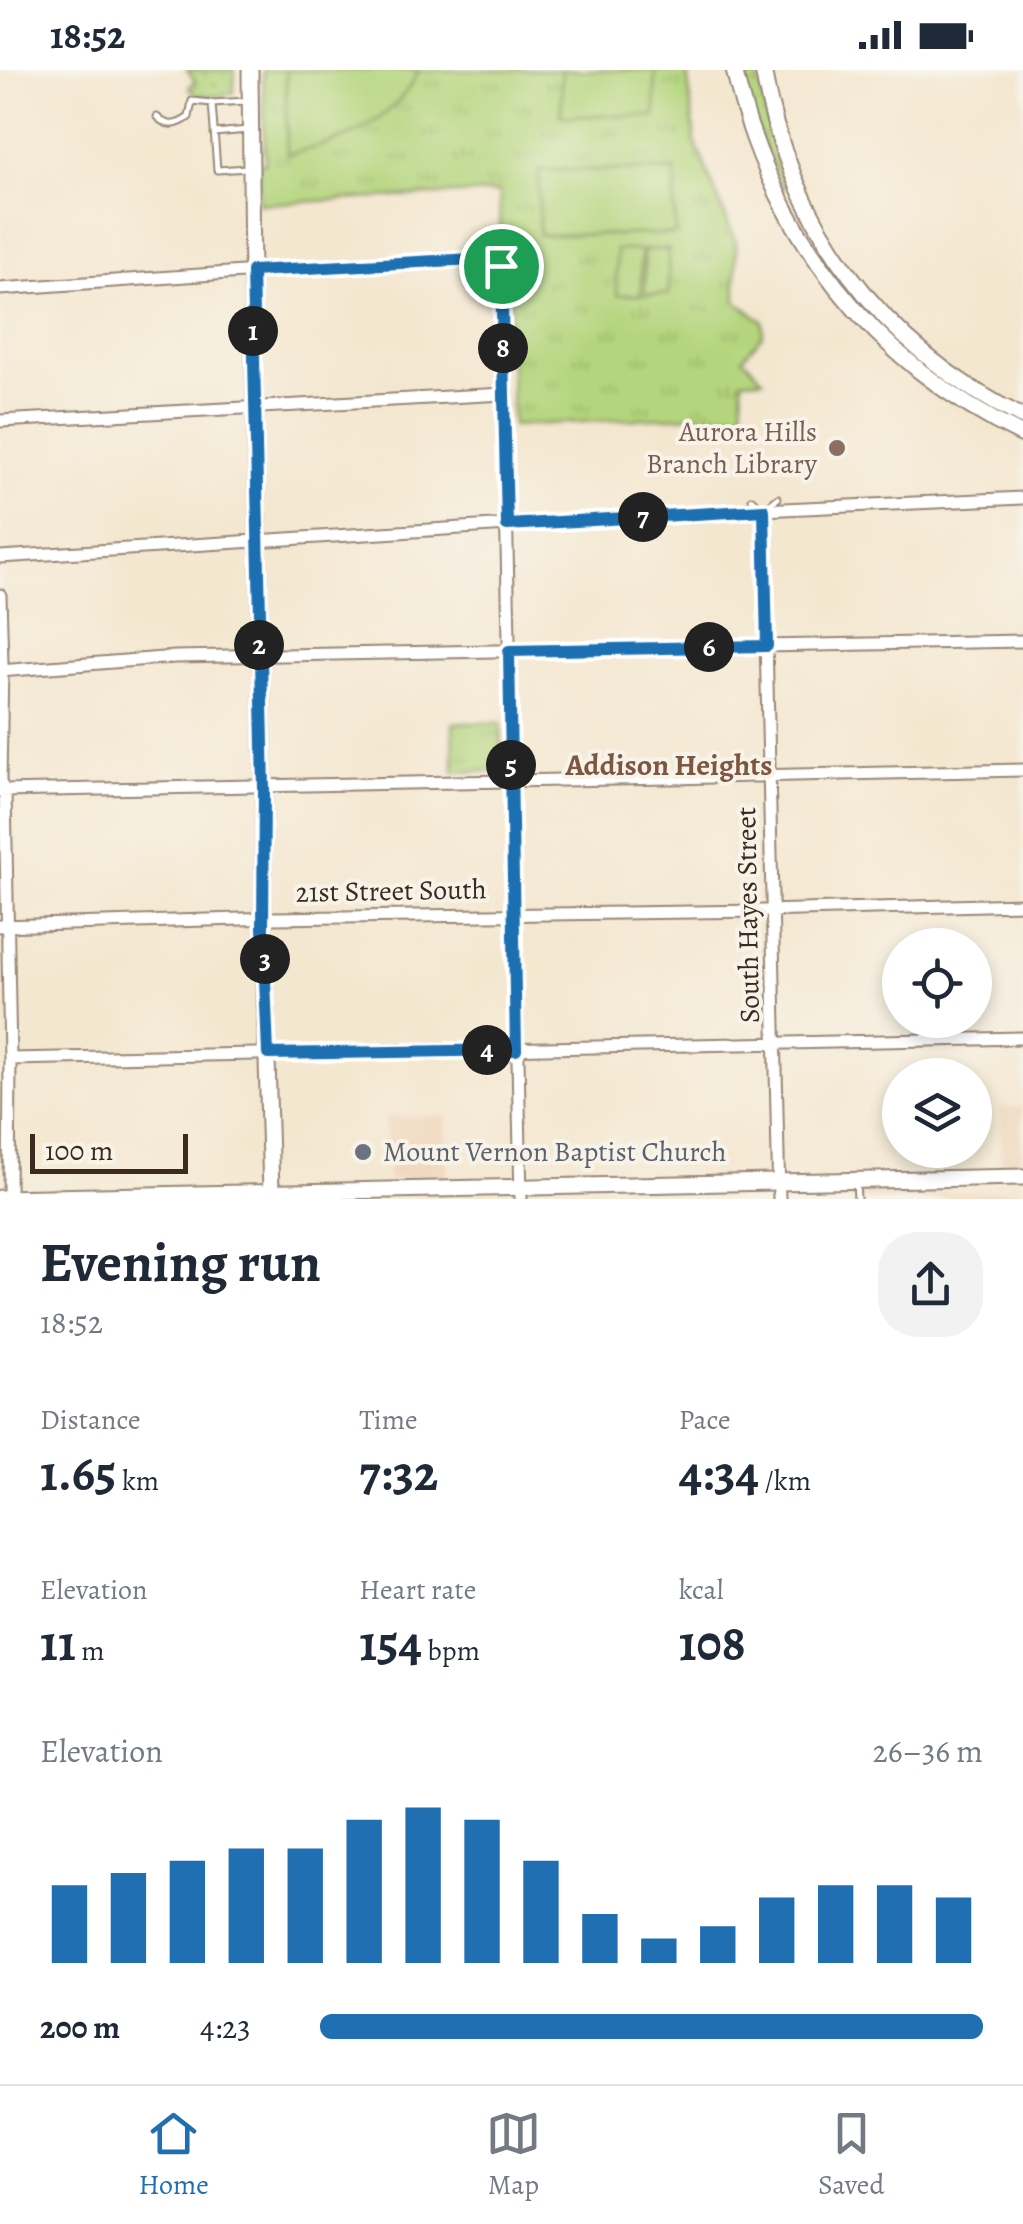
<!DOCTYPE html>
<meta charset="utf-8">
<style>
:root{--surface:#fff;--page:#f2f2f3;--text:#1f2937;--muted:#747a83;--line:#e0e1e3;--accent:#1f6fb2}
body{margin:0;font-family:Alegreya,serif;background:var(--page);color:var(--text);height:100vh;display:flex;flex-direction:column;font-size:38px;white-space:nowrap}
*{box-sizing:border-box;margin:0}
p{font-size:32px;color:var(--muted)}
.icon{flex:none;width:55px;height:55px;fill:none;stroke:currentColor;stroke-width:2;stroke-linecap:round;stroke-linejoin:round}
.map{position:relative;height:1129px;overflow:hidden}
.sheet{display:flex;flex-direction:column;background:var(--surface);flex:1}
.sheet>*{flex:none}
.tools{position:absolute;left:882px;top:858px;display:grid;gap:20px}
.tools a{display:grid;place-items:center;width:110px;height:110px;border-radius:50%;background:var(--surface);box-shadow:0 5px 15px #0003;font-size:50px}
.scale{position:absolute;left:30px;bottom:25px;width:158px;box-sizing:border-box;padding-left:10px;border:5px solid #3b2a1e;border-top:0;font-size:28px;line-height:35px;white-space:nowrap;color:#3b2a1e;-webkit-text-stroke:8px #f7f3e8;paint-order:stroke}
.pin{position:absolute;display:grid;place-items:center;width:85px;height:85px;color:#fff;margin:-42px;border:5px solid #fff;border-radius:50%;box-shadow:0 2px 10px #0007}
.km{position:absolute;width:50px;height:50px;margin:-25px;border-radius:50%;background:#222;color:#fff;font-size:28px;line-height:50px;text-align:center}
.round{display:grid;place-items:center;flex:none;width:105px;height:105px;border-radius:40px;background:var(--page)}
.head{display:flex;align-items:center;justify-content:space-between;height:170px;padding:0 40px}
h1{font-size:55px;font-weight:700;line-height:75px}
.stats{display:grid;grid-template-columns:repeat(3,1fr);gap:15px;height:170px;padding:10px 40px}
.stats div{display:grid;align-content:center}
.stats b{font-size:50px;font-weight:700}
.stats small{font-size:28px;font-weight:400}
.stats p{font-size:28px}
.chart{height:280px;padding:20px 40px}
.chart p{display:flex;justify-content:space-between}
.chart svg{width:100%;height:180px;margin-top:10px;stroke:var(--accent);stroke-width:6}
ul{padding:0 40px;list-style:none;font-size:32px}
li{display:grid;grid-template-columns:160px 120px 1fr;align-items:center;height:75px}
li i{height:25px;border-radius:12px;background:var(--accent)}
.status{display:flex;justify-content:space-between;align-items:center;height:70px;padding:0 50px;background:var(--surface);direction:ltr}
.status svg{height:28px;fill:currentColor}
.dock{display:flex;justify-content:space-around;align-items:center;height:140px;border-top:2px solid var(--line);background:var(--surface);font-size:28px;color:var(--muted)}
.dock a{display:grid;justify-items:center;gap:5px}
.dock .current{color:var(--accent)}
.map>svg:first-child{display:block}
.built{fill:#f0d6bc}
.grass{fill:url(#grass-dots);stroke:#78804e;stroke-width:2.5}
.park{fill:url(#park-tufts);stroke:#78804e;stroke-width:2.5}
.garden{fill:#b4d57d;stroke:#78804e;stroke-width:2.5}
.lines{fill:none;stroke-linecap:round;stroke-linejoin:round}
.lane-casing{stroke:#988877;stroke-width:9}
.street-casing{stroke:#988877;stroke-width:15}
.secondary-casing{stroke:#988877;stroke-width:19}
.lane{stroke:#fff;stroke-width:5}
.street{stroke:#fff;stroke-width:11}
.secondary{stroke:#fff;stroke-width:15}
.route-casing{stroke:#fff;stroke-width:20}
.route{stroke:#1f6fb2;stroke-width:12}
.education-dot{fill:#8d6e63;stroke:#f7f3e8;stroke-width:4}
.worship-dot{fill:#6b7280;stroke:#f7f3e8;stroke-width:4}
.labels{text-anchor:middle;dominant-baseline:central;stroke-width:8;stroke-linejoin:round;paint-order:stroke}
.education-label{font-size:28px;fill:#785e54;stroke:#f7f3e8;text-anchor:end}
.street-label{font-size:28px;fill:#3b2a1e;stroke:#f7f3e8}
.worship-label{font-size:28px;fill:#5b616d;stroke:#f7f3e8;text-anchor:start}
.neighbourhood-label{font-size:30px;font-weight:bold;fill:#7d5741;stroke:#f7f3e8}
</style>
<div class="status"><b>18:52</b><svg viewBox="0 0 49 12"><path d="M0 12V9h3v3zM5 12V6h3v6zM10 12V3h3v9zM15 12V0h3v12zM26 1h20v11H26zM47 4h2v5h-2z"/></svg></div>
<div class="map">
<svg width="1023" height="1129" viewBox="0 0 1023 1129">
<defs>
<pattern id="grass-dots" width="8" height="8" patternUnits="userSpaceOnUse" patternTransform="scale(2.5)"><rect width="8" height="8" fill="#b4d57d"/><path d="M2 2h.1M6 6h.1" fill="none" stroke="#9cb76c" stroke-width="1.8" stroke-linecap="round"/></pattern>
<pattern id="park-tufts" width="24" height="20" patternUnits="userSpaceOnUse" patternTransform="scale(2.5)"><rect width="24" height="20" fill="#b4d57d"/><path d="M3 7l-1-3M5 7V3M7 7l1-3M15 17l-1-3M17 17v-4M19 17l1-3" fill="none" stroke="#9cb76c"/></pattern>
</defs>
<rect width="100%" height="100%" fill="#f7f3e8"/>
<filter id="ink" filterUnits="userSpaceOnUse"><feTurbulence type="fractalNoise" baseFrequency=".01" numOctaves="2"/><feDisplacementMap in="SourceGraphic" scale="20" xChannelSelector="R" yChannelSelector="G"/><feConvolveMatrix kernelMatrix="1 2 1 2 8 2 1 2 1" color-interpolation-filters="sRGB"/></filter>
<filter id="wash" filterUnits="userSpaceOnUse"><feTurbulence type="fractalNoise" baseFrequency=".0048" numOctaves="4" result="noise"/><feDisplacementMap in="SourceGraphic" scale="40" xChannelSelector="R" yChannelSelector="G"/><feGaussianBlur stdDeviation="2.25" result="paint"/><feColorMatrix in="noise" values="0 0 0 0 0 0 0 0 0 0 0 0 0 0 0 0 0 1.4 0 .05"/><feComposite in="paint" operator="in"/></filter>
<g filter="url(#wash)">
<rect width="100%" height="100%" fill="#f4e7d0"/>
<!-- built -->
<path class="built" d="M1001,1037H1023V1093L1001,1094Z
M446,1046L447,1106L388,1110L386,1047Z
M1023,1121V1129H787V1126Z"/>
<!-- grass -->
<path class="grass" d="M187,0H234V23C219,25 198,33 189,17L195,11Z
M741,0H757L767,50L788,112L785,118H783L758,62Z"/>
<!-- park -->
<path class="park" d="M263,0H687L695,72L736,173V231L763,251V264L743,288L763,309L742,310L743,343L512,356L509,180H501L499,122L259,134L258,94L265,93Z
M453,653H501L502,701L454,702Z"/>
<!-- garden -->
<path class="garden" d="M286,0H419C393,54 342,73 287,84Z
M562,0H655V46H561Z
M539,100H675V164L539,165Z
M668,179L669,224L645,225L644,180Z
M616,180H641V225H617Z"/>
</g>
<g filter="url(#ink)">
<g class="lines">
<defs>
<path id="lane" d="M212,33L217,100L248,98
M157,47C168,58 178,55 189,47L192,31L212,33L247,31
M214,63L248,60
M752,429L763,440L778,428
M856,1112L857,1129"/>
<path id="street" d="M0,219L243,202L492,188L499,190L501,196L521,1129
M0,351L504,324
M763,440L779,1129
M0,487L698,443L1023,428
M0,525L2,594L0,713L5,721L10,989L9,1129
M0,601L175,587L1023,571
M0,721C341,717 682,707 1023,700
M0,856L272,848L763,841L1023,834
M10,989L1023,968"/>
<path id="secondary" d="M250,0L252,211L264,718L263,858L271,1122
M734,0C771,162 873,294 1023,365
M763,0C789,152 883,280 1023,347
M0,1128L1023,1107"/>
</defs>
<!-- lane casing -->
<use href="#lane" class="lane-casing"/>
<!-- street casing -->
<use href="#street" class="street-casing"/>
<!-- secondary casing -->
<use href="#secondary" class="secondary-casing"/>
<!-- lane -->
<use href="#lane" class="lane"/>
<!-- street -->
<use href="#street" class="street"/>
<!-- secondary -->
<use href="#secondary" class="secondary"/>
</g>
</g>
<g class="lines" filter="url(#ink)">
<defs>
<path id="route" d="M492,188L499,190L501,196L507,455L764,440L767,576L509,581L516,980L268,984L263,858L264,718L252,201Z"/>
</defs>
<!-- route casing -->
<use href="#route" class="route-casing"/>
<!-- route -->
<use href="#route" class="route"/>
</g>
<!-- markers -->
<circle class="education-dot" cx="837" cy="378" r="10"/>
<circle class="worship-dot" cx="363" cy="1082" r="10"/>
<g class="labels">
<!-- education labels -->
<g class="education-label">
<text x="817" y="362">Aurora Hills<tspan x="817" dy="32">Branch Library</tspan></text>
</g>
<!-- street labels -->
<g class="street-label">
<text transform="translate(391 821) rotate(-1)">21st Street South</text>
<text transform="translate(748 845) rotate(-91)">South Hayes Street</text>
</g>
<!-- worship labels -->
<g class="worship-label">
<text x="383" y="1082">Mount Vernon Baptist Church</text>
</g>
<!-- neighbourhood labels -->
<g class="neighbourhood-label">
<text x="669" y="695">Addison Heights</text>
</g>
</g>
</svg>
<div class="tools">
<a><svg class="icon" aria-label="locate" viewBox="0 0 24 24"><circle cx="12" cy="12" r="6"/><path d="M12 2v4M12 18v4M2 12h4M18 12h4"/></svg></a>
<a><svg class="icon" aria-label="layers" viewBox="0 0 24 24"><path d="M12 4l9 5-9 5-9-5zM3 14l9 5 9-5"/></svg></a>
</div>
<div class="scale">100 m</div>
<div class="pin" style="left:501px;top:196px;background:#1e9e55"><svg class="icon" aria-label="arrive" viewBox="0 0 24 24"><path d="M6 21V4h12l-3 4 3 4H6"/></svg></div>
<b class="km" style="left:253px;top:261px">1</b>
<b class="km" style="left:259px;top:575px">2</b>
<b class="km" style="left:265px;top:889px">3</b>
<b class="km" style="left:487px;top:980px">4</b>
<b class="km" style="left:511px;top:695px">5</b>
<b class="km" style="left:709px;top:577px">6</b>
<b class="km" style="left:643px;top:447px">7</b>
<b class="km" style="left:503px;top:278px">8</b>
</div>
<section class="sheet">
<div class="head"><div><h1>Evening run</h1><p>18:52</p></div><a class="round"><svg class="icon" aria-label="share" viewBox="0 0 24 24"><path d="M12 15V3M7 8l5-5 5 5M5 13v7h14v-7"/></svg></a></div>
<div class="stats">
<div><p>Distance</p><b>1.65<small> km</small></b></div>
<div><p>Time</p><b>7:32</b></div>
<div><p>Pace</p><b>4:34<small> /km</small></b></div>
</div>
<div class="stats">
<div><p>Elevation</p><b>11<small> m</small></b></div>
<div><p>Heart rate</p><b>154<small> bpm</small></b></div>
<div><p>kcal</p><b>108</b></div>
</div>
<div class="chart"><p><span>Elevation</span>26–36 m</p>
<svg viewBox="0 0 160 44" preserveAspectRatio="none"><path d="M5 44V25M15 44V22M25 44V19M35 44V16M45 44V16M55 44V9M65 44V6M75 44V9M85 44V19M95 44V32M105 44V38M115 44V35M125 44V28M135 44V25M145 44V25M155 44V28"/></svg>
</div>
<ul>
<li><b>200 m</b>4:23<i style="width:100%"></i></li>
</ul>
</section>
<nav class="dock">
<a class="current"><svg class="icon" aria-label="home" viewBox="0 0 24 24"><path d="M3 11l9-7 9 7M6 9v11h12V9"/></svg>Home</a>
<a><svg class="icon" aria-label="map" viewBox="0 0 24 24"><path d="M3 6l6-2 6 2 6-2v14l-6 2-6-2-6 2zM9 4v14M15 6v14"/></svg>Map</a>
<a><svg class="icon" aria-label="saved" viewBox="0 0 24 24"><path d="M7 4h10v16l-5-4-5 4z"/></svg>Saved</a>
</nav>
